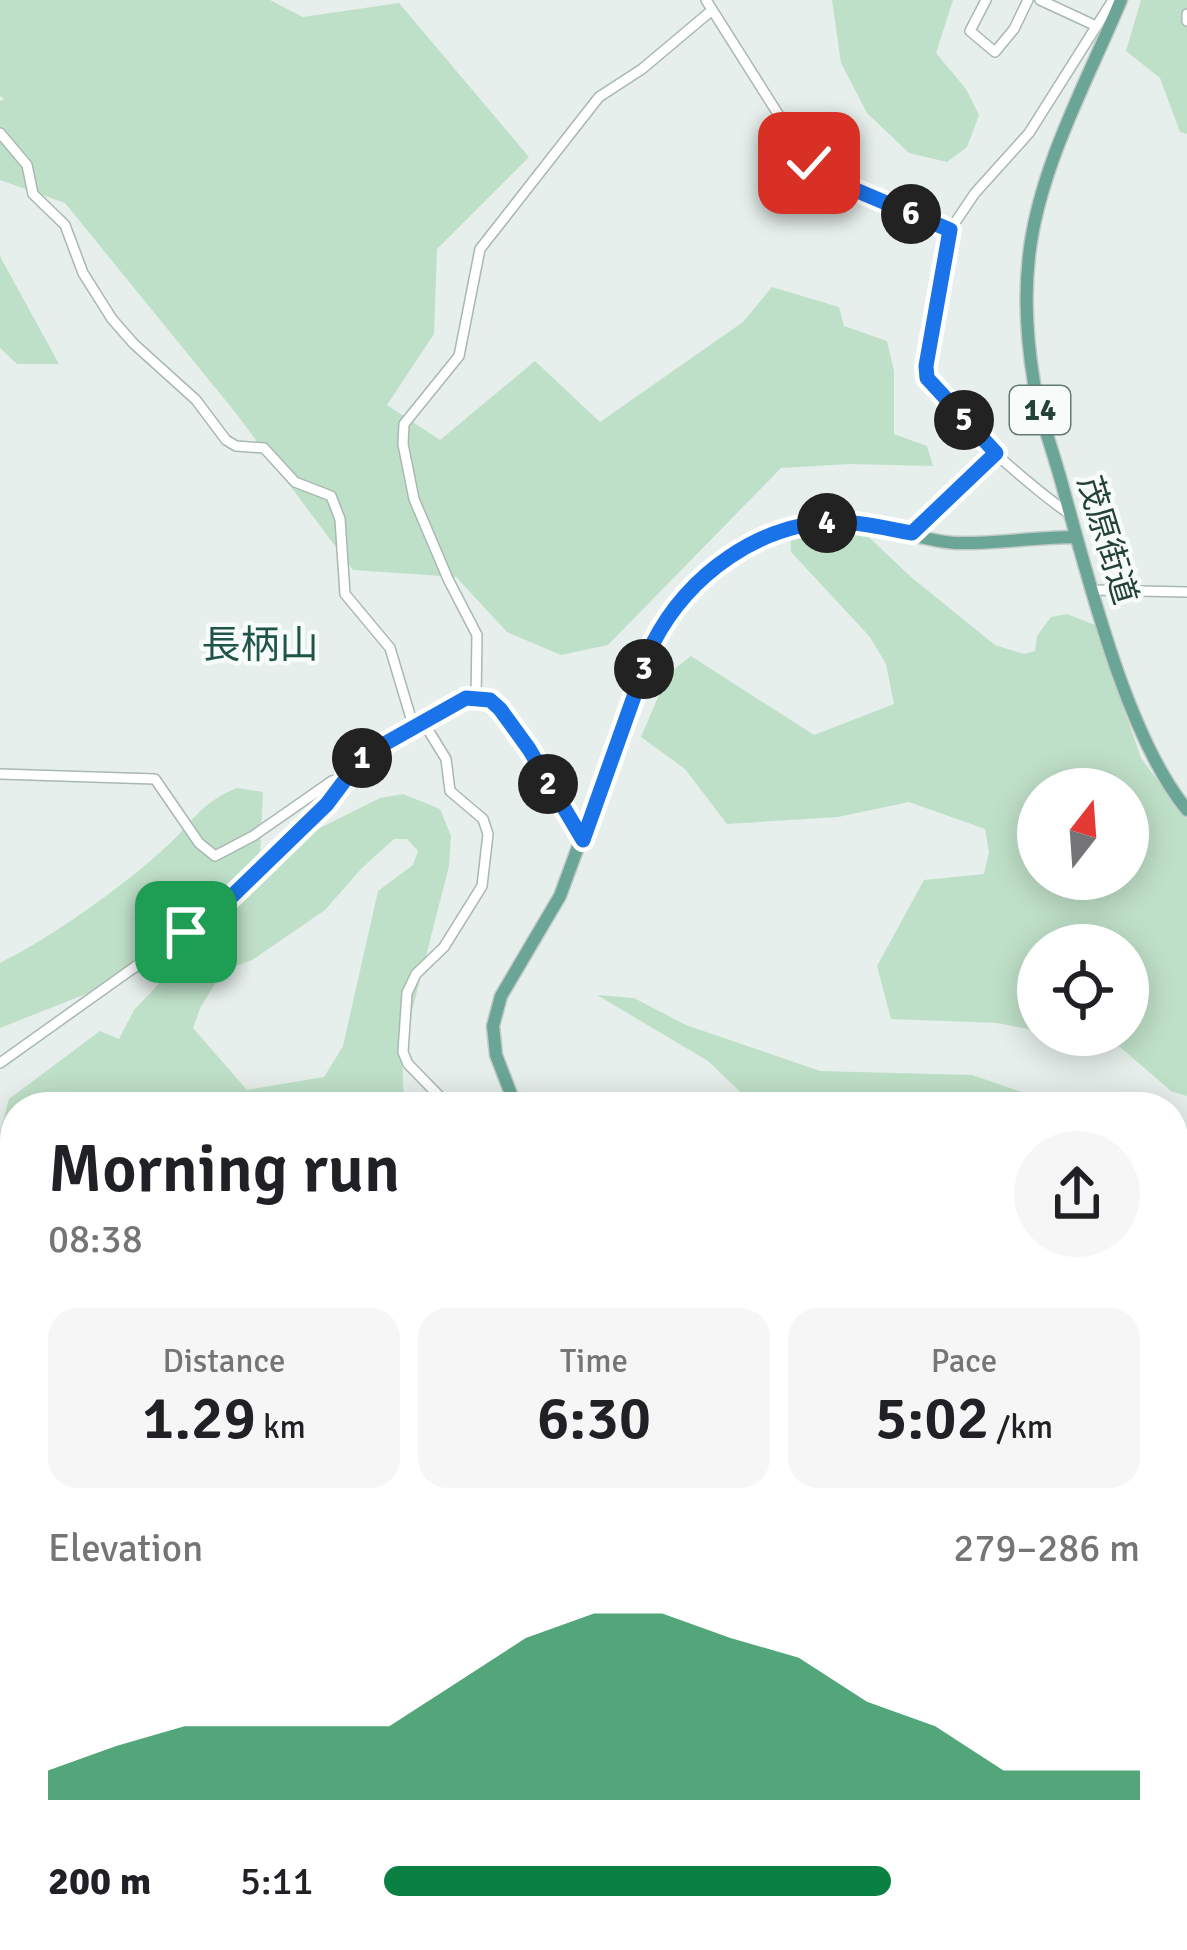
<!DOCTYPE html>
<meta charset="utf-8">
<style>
:root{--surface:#fff;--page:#f6f6f6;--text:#202124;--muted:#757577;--accent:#0b8043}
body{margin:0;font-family:Signika,"Noto Sans JP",sans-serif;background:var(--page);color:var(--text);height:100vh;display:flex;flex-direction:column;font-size:45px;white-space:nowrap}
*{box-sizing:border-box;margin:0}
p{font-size:39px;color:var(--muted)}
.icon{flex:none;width:66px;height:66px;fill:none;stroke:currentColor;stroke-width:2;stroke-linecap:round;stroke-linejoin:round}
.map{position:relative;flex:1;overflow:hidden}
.panel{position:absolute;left:0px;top:1092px;width:1188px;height:858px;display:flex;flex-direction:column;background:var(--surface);border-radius:48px 48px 0 0;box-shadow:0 6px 30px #0003}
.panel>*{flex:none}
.needle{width:78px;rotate:17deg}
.controls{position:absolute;left:1017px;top:768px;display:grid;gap:24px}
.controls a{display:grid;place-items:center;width:132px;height:132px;border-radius:50%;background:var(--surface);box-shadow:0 6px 30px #0003;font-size:60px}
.pin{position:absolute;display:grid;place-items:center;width:102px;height:102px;color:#fff;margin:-51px;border-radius:24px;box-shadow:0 6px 18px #0006}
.km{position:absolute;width:60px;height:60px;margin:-30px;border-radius:50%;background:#222;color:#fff;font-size:33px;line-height:60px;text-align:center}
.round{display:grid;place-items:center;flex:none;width:126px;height:126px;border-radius:63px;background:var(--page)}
.overview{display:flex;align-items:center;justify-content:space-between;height:204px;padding:0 48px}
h1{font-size:66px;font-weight:600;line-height:90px}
.figures{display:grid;grid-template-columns:repeat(3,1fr);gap:18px;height:204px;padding:12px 48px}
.figures div{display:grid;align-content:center;border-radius:30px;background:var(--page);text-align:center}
.figures b{font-size:60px;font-weight:600}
.figures small{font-size:33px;font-weight:400}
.figures p{font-size:33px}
.chart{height:336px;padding:24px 48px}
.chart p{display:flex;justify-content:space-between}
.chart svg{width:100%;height:216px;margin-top:12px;fill:var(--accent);opacity:.7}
ul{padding:0 48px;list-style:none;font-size:39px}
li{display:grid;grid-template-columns:192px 144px 1fr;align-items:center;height:90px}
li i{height:30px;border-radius:15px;background:var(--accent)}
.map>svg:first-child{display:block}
.built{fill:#d4dfda}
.green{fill:#bfe0c8;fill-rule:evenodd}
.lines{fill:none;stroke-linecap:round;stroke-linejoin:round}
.minor-casing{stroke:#a8b8b2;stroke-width:12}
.major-casing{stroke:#c2cac8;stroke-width:15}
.minor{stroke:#fff;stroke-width:9}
.major{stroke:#6aa596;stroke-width:12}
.route-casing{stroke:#fff;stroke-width:24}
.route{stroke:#1a73e8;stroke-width:15}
.labels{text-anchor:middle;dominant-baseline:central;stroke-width:9;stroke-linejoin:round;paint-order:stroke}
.shield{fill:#f7fbf9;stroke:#637a73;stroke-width:3}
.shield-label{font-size:30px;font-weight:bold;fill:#24423a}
.street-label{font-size:33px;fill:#24423a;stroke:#f7fbf9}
.quarter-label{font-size:39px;fill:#1f5548;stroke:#f7fbf9}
</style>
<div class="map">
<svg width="1187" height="1950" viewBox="0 0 1187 1950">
<rect width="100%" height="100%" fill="#e6efeb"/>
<!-- built -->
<path class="built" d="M0,1762L15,1767V1935H235L237,1950H0Z"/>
<!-- green -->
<path class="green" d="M0,0H270L303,17L399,3L529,157L437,249L434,334L387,405L440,440L535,361L600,422L743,322L772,287L839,307L844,326L887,341L894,371V434L927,446L933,466L850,464L781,468L608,645L561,655L507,632L456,577L353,570L235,412L65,203L0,180V101L4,99L0,96Z
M832,0H953L936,53L966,89L979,115L967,147L947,162L909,153L867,113L841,63Z
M1141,0H1187V134L1180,132L1160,78L1126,51Z
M0,255L2,260L59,364H17L0,348Z
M854,523L911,577L995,645L1024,654L1035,651L1037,636L1051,617L1067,614L1095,625L1141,758L1187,819V1096L1171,1091L1120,1047L1058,1035H1128V945H1038V1031L997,1023L891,1019L877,966L924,880L984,874L989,852L985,829L909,802L838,817L727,824L685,769L641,737L668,674L691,656L814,735L894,704L886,664L870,637L791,552L790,532ZM1038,789H1128V879H1038Z
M237,788L263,792L260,858L380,798L403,794L440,809L451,836L449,866L402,1050L404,1107H15V1171L0,1178V1132L9,1099L100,1031L119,1039L134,1010L187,954L0,1028V963C52,937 124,886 167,846C194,821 200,803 237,788ZM394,839H407L418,851L413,865L378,891L343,1046L324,1077L247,1090L193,1028L201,1006L223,971L252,960L325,910L362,868Z
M597,995L634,998L686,1025L820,1071L972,1075L1065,1107H756L708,1061Z
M1173,1145H1187V1665L1173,1680Z
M15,1674V1782L0,1797V1675Z
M1173,1731L1175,1737L1187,1740V1950H1021L1036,1935H1173Z
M211,1935H561L557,1950H213Z
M721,1935H941V1950H736Z"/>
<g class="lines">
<defs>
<path id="minor" d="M706,0L809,163L839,183L950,230
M986,0L970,31L995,52L1014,29L1028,0
M1040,0L1094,25
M1187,14V21
M0,133L27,165L33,194L65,225L83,273L112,319L134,344L196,400L226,440L236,446L264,448L295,482L331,496L340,519L345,594L390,648L413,725
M1071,515C1037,492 930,403 925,366L950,230L975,193L1029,133L1113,0
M912,533L996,453
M1092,590L1187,592
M476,698L477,635L448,579L414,499L403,444L404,424L459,356L480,249L599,97L642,69L711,11
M422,720L446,759L450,791L483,819L488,834L482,886L444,947L416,974L407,993L403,1052L408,1064L450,1107
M0,774L155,779L199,843L215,856L253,836L332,781L347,778
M0,1063L226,902L327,804L363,756L466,698L490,700L501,709L529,749L581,837
M1173,1647L1187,1659"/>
<path id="major" d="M1121,0C1087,82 1039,167 1029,256C1024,299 1027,341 1034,383C1040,419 1054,453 1063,488C1089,581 1127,737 1187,810
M516,1107L496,1055L493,1026L501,996L560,896L653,643C690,570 772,514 856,523C890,527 923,541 956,543C996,544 1036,537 1076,537
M648,1935V1950"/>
</defs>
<!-- minor casing -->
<use href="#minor" class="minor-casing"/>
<!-- major casing -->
<use href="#major" class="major-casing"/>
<!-- minor -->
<use href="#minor" class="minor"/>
<!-- major -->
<use href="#major" class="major"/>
</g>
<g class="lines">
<defs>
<path id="route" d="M186,932L226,902L327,804L363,756L466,698L490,700L500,709L529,749L583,840L653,643C688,575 760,522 838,522C863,522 888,529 912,533L996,453L927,378L926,366L950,230L839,183L809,163"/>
</defs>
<!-- route casing -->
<use href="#route" class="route-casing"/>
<!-- route -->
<use href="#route" class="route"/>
</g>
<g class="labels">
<!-- shield labels -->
<rect class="shield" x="1010" y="386" width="60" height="48" rx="9"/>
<g class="shield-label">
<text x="1040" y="410">14</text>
</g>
<!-- street labels -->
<g class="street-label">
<text transform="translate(1107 540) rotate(73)">茂原街道</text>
</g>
<!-- quarter labels -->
<g class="quarter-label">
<text x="260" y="645">長柄山</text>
</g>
</g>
</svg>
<div class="controls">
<a><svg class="needle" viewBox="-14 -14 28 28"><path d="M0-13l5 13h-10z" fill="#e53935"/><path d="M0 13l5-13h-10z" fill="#757577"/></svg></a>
<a><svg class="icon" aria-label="locate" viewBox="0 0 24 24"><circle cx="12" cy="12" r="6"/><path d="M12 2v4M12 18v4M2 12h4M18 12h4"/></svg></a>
</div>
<div class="pin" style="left:186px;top:932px;background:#1e9e55"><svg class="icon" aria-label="arrive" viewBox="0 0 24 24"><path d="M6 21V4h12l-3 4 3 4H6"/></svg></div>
<div class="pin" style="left:809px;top:163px;background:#d93025"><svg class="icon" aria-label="check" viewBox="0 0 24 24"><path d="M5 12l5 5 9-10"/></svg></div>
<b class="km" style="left:362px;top:758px">1</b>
<b class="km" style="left:548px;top:784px">2</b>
<b class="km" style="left:644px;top:669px">3</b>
<b class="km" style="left:827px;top:523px">4</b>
<b class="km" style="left:964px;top:420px">5</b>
<b class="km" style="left:911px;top:214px">6</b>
<section class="panel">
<div class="overview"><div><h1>Morning run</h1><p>08:38</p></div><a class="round"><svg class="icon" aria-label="share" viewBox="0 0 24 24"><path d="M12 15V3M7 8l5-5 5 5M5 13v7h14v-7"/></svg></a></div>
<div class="figures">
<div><p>Distance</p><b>1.29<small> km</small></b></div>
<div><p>Time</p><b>6:30</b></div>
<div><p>Pace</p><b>5:02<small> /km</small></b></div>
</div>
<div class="chart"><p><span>Elevation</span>279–286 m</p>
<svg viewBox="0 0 160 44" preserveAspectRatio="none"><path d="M0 44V38L10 33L20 29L30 29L40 29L50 29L60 20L70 11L80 6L90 6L100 11L110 15L120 24L130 29L140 38L150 38L160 38V44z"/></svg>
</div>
<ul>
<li><b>200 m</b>5:11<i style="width:67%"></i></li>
</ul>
</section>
</div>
